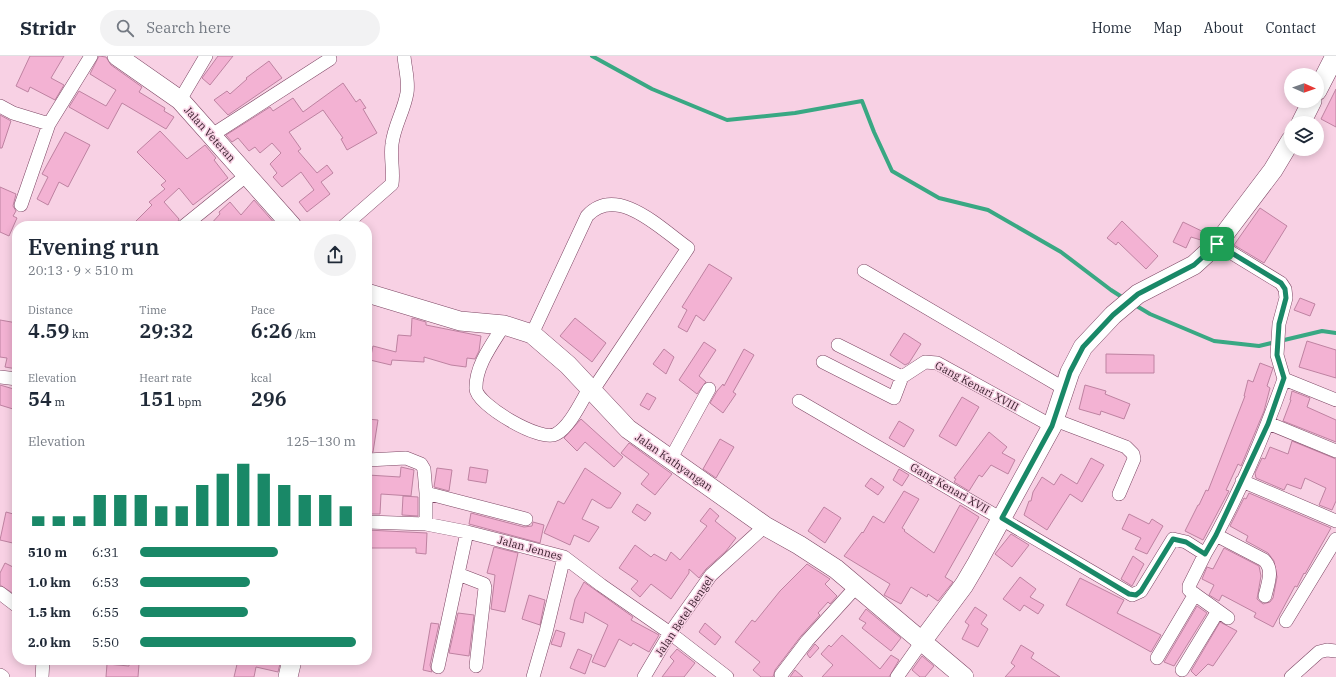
<!DOCTYPE html>
<meta charset="utf-8">
<style>
:root{--surface:#fff;--page:#f2f2f3;--text:#1f2937;--muted:#747a83;--line:#e0e1e3;--accent:#198867}
body{margin:0;font-family:"IBM Plex Serif",serif;background:var(--page);color:var(--text);height:100vh;display:flex;flex-direction:column;font-size:15px;white-space:nowrap}
*{box-sizing:border-box;margin:0}
p{font-size:13px;color:var(--muted)}
.icon{flex:none;width:22px;height:22px;fill:none;stroke:currentColor;stroke-width:2;stroke-linecap:round;stroke-linejoin:round}
.map{position:relative;flex:1;overflow:hidden}
.sheet{position:absolute;left:12px;top:165px;width:360px;height:444px;display:flex;flex-direction:column;background:var(--surface);border-radius:16px;box-shadow:0 2px 10px #0003}
.sheet>*{flex:none}
.needle{width:26px;rotate:92deg}
.buttons{position:absolute;left:1284px;top:12px;display:grid;gap:8px}
.buttons a{display:grid;place-items:center;width:40px;height:40px;border-radius:50%;background:var(--surface);box-shadow:0 2px 10px #0003;font-size:20px}
.pin{position:absolute;display:grid;place-items:center;width:34px;height:34px;color:#fff;margin:-17px;border-radius:8px;box-shadow:0 2px 6px #0006}
.round{display:grid;place-items:center;flex:none;width:42px;height:42px;border-radius:21px;background:var(--page)}
.headline{display:flex;align-items:center;justify-content:space-between;height:68px;padding:0 16px}
h1{font-size:22px;font-weight:600;line-height:30px}
.metrics{display:grid;grid-template-columns:repeat(3,1fr);gap:6px;height:68px;padding:4px 16px}
.metrics div{display:grid;align-content:center}
.metrics b{font-size:20px;font-weight:600}
.metrics small{font-size:11px;font-weight:400}
.metrics p{font-size:11px}
.chart{height:112px;padding:8px 16px}
.chart p{display:flex;justify-content:space-between}
.chart svg{width:100%;height:72px;margin-top:4px;stroke:var(--accent);stroke-width:6}
ul{padding:0 16px;list-style:none;font-size:13px}
li{display:grid;grid-template-columns:64px 48px 1fr;align-items:center;height:30px}
li i{height:10px;border-radius:5px;background:var(--accent)}
header{display:flex;align-items:center;gap:24px;box-sizing:border-box;height:56px;padding:0 20px;background:var(--surface);border-bottom:1px solid var(--line)}
header strong{font-size:19px}
nav{display:flex;gap:22px;margin-inline-start:auto;font-size:14px}
.search{width:280px;height:36px;background:var(--page);display:flex;align-items:center;gap:10px;box-sizing:border-box;padding:0 14px;border-radius:22px;color:var(--muted);font-size:15px}
.map>svg:first-child{display:block}
.lines{fill:none;stroke-linecap:round;stroke-linejoin:round}
.stream{stroke:#39a883;stroke-width:4}
.building{fill:#f3b2d3;stroke:#be82a1}
.street-casing{stroke:#7d4664;stroke-width:14}
.secondary-casing{stroke:#7d4664;stroke-width:20}
.street{stroke:#fff;stroke-width:13}
.secondary{stroke:#fff;stroke-width:19}
.route-casing{stroke:#fff;stroke-width:8}
.route{stroke:#198867;stroke-width:5}
.labels{text-anchor:middle;dominant-baseline:central;stroke-width:3;stroke-linejoin:round;paint-order:stroke}
.street-label{font-size:11px;fill:#361e2b;stroke:#f8d1e4}
</style>
<header>
<strong>Stridr</strong>
<div class="search"><svg class="icon" aria-label="search" viewBox="0 0 24 24"><circle cx="10" cy="10" r="6"/><path d="M15 15l6 6"/></svg>Search here</div>
<nav><a>Home</a><a>Map</a><a>About</a><a>Contact</a></nav>
</header>
<div class="map">
<svg width="1336" height="621" viewBox="0 0 1336 621">
<rect width="100%" height="100%" fill="#f8d1e4"/>
<g class="lines">
<!-- stream -->
<path class="stream" d="M592,0L652,33L727,64L795,57L862,45L874,76L892,115L939,142L988,154L1061,196L1111,234L1125,243
M1135,249L1150,258L1214,285L1259,290L1322,275L1336,277"/>
</g>
<!-- building -->
<path class="building" d="M30,0H64L51,22L64,29L55,44L30,31L28,36L16,30Z
M99,0L106,1L111,9L142,31L139,36L165,52L164,55L174,61L166,73L122,47L108,73L69,51L79,35L106,50L116,34L90,18Z
M218,0H233L210,29L202,22Z
M269,5L282,22L228,59L214,44L227,35L230,38L247,23L246,22Z
M343,27L356,46L360,43L366,52L363,53L377,77L347,94L341,83L343,82L323,54L289,76L301,93L298,95L317,117L327,109L333,117L321,126L330,138L307,156L299,146L314,134L301,116L282,131L273,121L277,117L270,108L281,97L272,87L260,97L255,91L249,95L238,82L232,86L226,79L270,51L273,55L293,42L303,56Z
M1336,33V71L1321,63Z
M0,59L11,65L2,92H0Z
M160,75L187,103L205,89L216,102L214,104L228,122L193,149L179,132L164,146L179,163L176,170H131L152,149L149,146L165,133L161,129L166,125L137,96Z
M65,76L90,89L68,131L59,126L48,149L37,143L48,121L42,118Z
M0,131L16,138L13,150L16,155L13,160L17,162L9,180L0,176Z
M254,144L277,170H209L220,158L219,156L230,146L241,159Z
M1260,152L1287,170L1264,207L1234,189Z
M1122,165L1158,200L1146,213L1118,186L1116,189L1107,182Z
M1183,166L1210,179L1204,185L1191,181L1186,192L1173,186Z
M709,208L732,222L704,265L696,259L687,276L678,271L687,254L682,251Z
M1300,242L1315,248L1310,260L1294,254Z
M412,262L426,266V269L481,280L479,295L475,303L467,302L466,311L451,309L424,301V306L392,304L391,309L370,304L373,290L396,296L398,279L411,280Z
M575,262L606,287L592,306L560,280Z
M0,264L17,267V313L5,311L7,302L0,301Z
M904,277L921,288L909,307L905,309L890,299Z
M1307,285L1336,294V322L1299,311Z
M704,286L716,294L699,320L706,326L697,338L679,324Z
M664,293L674,301L666,318L653,308Z
M744,293L754,299L733,336L736,338L723,357L710,347L717,335L723,328L724,330Z
M1106,298L1154,299V317H1106Z
M1260,307L1273,312L1267,330L1270,332L1264,355L1241,410L1238,408L1226,434L1229,435L1203,484L1185,475L1198,449H1199L1206,434L1208,435L1245,340H1244L1248,324L1253,326Z
M0,329L17,334L13,353L0,349Z
M1085,329L1106,335L1105,338L1130,348L1124,363L1101,355L1100,359L1079,353Z
M1292,335L1310,342L1307,351L1336,364V386L1283,365L1291,344H1290Z
M647,337L656,342L649,354L640,349Z
M962,341L979,351L956,390L939,380Z
M367,363L378,364L373,396H367Z
M581,363L623,401L614,411L585,386L577,395L564,382Z
M899,365L914,374L904,391L889,382Z
M989,376L1007,391L1002,397L1015,404L1008,418L991,409L982,421L979,419L969,435L954,426L956,423L954,422Z
M720,383L734,391L716,422L703,413Z
M1292,385L1336,403V445L1332,454L1319,449L1326,432L1305,422L1301,433L1287,428L1284,434L1256,422L1255,417L1262,402L1265,403L1270,391L1288,398Z
M629,387L672,418L655,439L641,428L649,418L621,397Z
M1091,402L1104,409L1082,446L1070,438L1047,474L1024,459L1029,445H1031L1033,436L1042,421L1054,429L1061,418L1077,428Z
M401,411L414,414L411,440L381,438L380,458H367L368,419L400,421Z
M470,411L488,414L486,427L468,424Z
M437,412L452,414L449,435L434,431Z
M585,412L621,437L611,452H607L592,443L582,463L599,471L589,486L574,479L570,489L544,477L558,445L564,448Z
M899,413L909,419L902,430L893,424Z
M871,422L884,431L878,439L865,430Z
M904,435L919,443L902,472L905,474L904,475L934,497L960,449L979,461L945,521L953,526L938,545L928,538L927,541L911,531L901,548L884,539L890,528L844,500L862,476L863,477L873,460L884,467Z
M1249,437L1331,472L1305,518L1304,517L1297,531L1295,530L1273,571L1254,561L1256,557L1222,539L1219,545L1209,539L1214,529L1202,523L1207,511L1213,513L1224,492L1259,510L1261,520L1257,543L1263,548L1270,546L1273,542L1277,521L1274,505L1268,497L1246,485L1248,480L1230,470L1244,442L1246,443Z
M403,440L418,441V460L402,459Z
M637,448L651,457L645,465L632,456Z
M824,451L841,462L825,487L808,475Z
M710,452L719,460L715,465L736,482L726,495L706,513L699,522L689,513V517L671,543L651,528L640,541L631,533L638,525L619,512L635,489L651,501L654,498L666,505L671,496L680,504L707,470L700,465Z
M6,456L17,459V488L0,484Z
M471,457L524,471L532,470L533,466L544,469L540,487L469,468Z
M1129,458L1149,468L1152,463L1163,470L1147,498L1135,493L1141,482L1122,473Z
M367,474L427,477L426,498L416,497V492H367Z
M1011,478L1029,489L1012,511L995,498Z
M494,491L518,497L505,556L491,553L495,519L487,517Z
M1133,500L1144,508L1132,530L1121,523Z
M5,507L17,513V533L14,538L0,529V517Z
M807,508L830,523L825,528L837,540L830,548L828,546L818,557L820,559L801,580L775,614L773,621H761L753,614L760,606L735,586L752,564L755,566L780,535Z
M1020,521L1036,533L1030,541L1044,549L1038,558L1024,549L1020,555L1003,543Z
M1080,522L1124,544L1117,557L1161,579L1151,596L1066,549Z
M584,526L633,561L631,564L659,579L649,596L633,587L631,590L619,583L605,611L592,606L608,569L585,556L583,567L570,563L575,543Z
M529,539L545,544L540,569L522,563Z
M1197,550L1207,557L1174,610L1164,606Z
M975,551L987,559L981,568L988,573L978,591L962,583L969,569L965,566Z
M866,553L901,582L891,595L862,572L866,567L859,563Z
M458,557L474,559L469,600L449,597Z
M1220,566L1237,575L1213,610L1208,608L1196,620L1191,615Z
M431,567L439,568L430,609L432,616L423,614Z
M705,567L721,581L715,589L699,576Z
M556,574L565,577L561,591L551,588Z
M842,579L880,613L891,599L899,604L889,621H822L833,609L821,598L829,589L831,591Z
M815,588L819,592L810,602L807,598Z
M1021,589L1034,597L1031,602L1060,621H1005L1015,610L1011,607Z
M578,593L592,599L585,618L570,612Z
M677,593L695,607L684,621H662L674,605L670,601Z
M922,600L934,610L925,621H920L912,614Z
M238,604H281L278,616L256,611L254,621H234Z
M129,607L139,608L138,621H106L107,608L129,610Z
M795,614L803,621H790Z"/>
<g class="lines">
<defs>
<path id="street" d="M180,44L206,0
M0,50L13,57L49,68
M212,79L330,3
M21,149L49,68L91,0
M184,170L247,119
M344,170L392,128C394,115 390,101 392,88C394,70 404,55 407,37C409,25 405,12 404,0
M1217,188L1281,227L1285,233L1286,242L1279,268L1277,299L1284,323
M864,215L1065,333
M504,269C493,287 475,310 476,333C476,348 541,387 556,378C570,371 582,344 590,331
M532,278L587,160C617,127 662,174 688,192L593,334
M838,289L902,321L925,306L937,307L1052,370
M823,306L894,342L902,321
M0,321L17,323
M1284,323L1336,344
M799,345L1132,539L1141,535L1173,483L1186,486L1205,498C1238,443 1263,382 1284,323
M1055,364L1126,391L1133,398L1134,403L1119,438
M1268,367L1336,395
M367,404L406,402L421,408L424,413L426,437V468
M670,404L709,333
M1242,425L1336,465
M426,437L526,463
M367,466L426,468L467,476L564,501L601,529L670,577L727,621
M1216,479L1264,504C1274,514 1268,527 1265,540
M1205,498L1189,530V534L1228,562
M458,518L484,528L485,532L476,610
M0,537L17,550
M1286,565L1336,483
M1157,602L1195,538
M438,611L467,476
M1182,614L1218,555
M0,619L3,621
M781,619L807,585L856,531
M42,621L43,604
M533,621L546,576L564,501
M644,621L670,577L711,519L765,470
M897,621L923,584
M1291,621L1319,596L1327,594L1336,595"/>
<path id="secondary" d="M117,0L180,44L292,170
M1317,35L1335,0
M1301,67L1312,45
M367,237L460,265L504,269L532,278L568,309L628,373L765,470L799,489L836,513L964,621
M923,584L964,529L977,507L1052,370L1070,316L1083,291L1113,259L1138,238L1194,209L1217,188L1273,114L1291,84
M288,621L292,604"/>
</defs>
<!-- street casing -->
<use href="#street" class="street-casing"/>
<!-- secondary casing -->
<use href="#secondary" class="secondary-casing"/>
<!-- street -->
<use href="#street" class="street"/>
<!-- secondary -->
<use href="#secondary" class="secondary"/>
</g>
<g class="lines">
<defs>
<path id="route" d="M1217,188L1281,227L1285,233L1286,242L1279,268L1277,299L1284,322L1268,368L1216,479L1205,498L1186,486L1173,483L1141,535L1136,539L1129,538L1002,462L1052,370L1070,316L1083,291L1113,259L1138,238L1194,209Z"/>
</defs>
<!-- route casing -->
<use href="#route" class="route-casing"/>
<!-- route -->
<use href="#route" class="route"/>
</g>
<g class="labels">
<!-- street labels -->
<g class="street-label">
<text transform="translate(210 78) rotate(48)">Jalan Veteran</text>
<text transform="translate(977 330) rotate(28)">Gang Kenari XVIII</text>
<text transform="translate(674 406) rotate(35)">Jalan Kathyangan</text>
<text transform="translate(950 432) rotate(30)">Gang Kenari XVII</text>
<text transform="translate(530 492) rotate(15)">Jalan Jennes</text>
<text transform="translate(684 560) rotate(-56)">Jalan Betel Bengel</text>
</g>
</g>
</svg>
<div class="buttons">
<a><svg class="needle" viewBox="-14 -14 28 28"><path d="M0-13l5 13h-10z" fill="#e53935"/><path d="M0 13l5-13h-10z" fill="#747a83"/></svg></a>
<a><svg class="icon" aria-label="layers" viewBox="0 0 24 24"><path d="M12 4l9 5-9 5-9-5zM3 14l9 5 9-5"/></svg></a>
</div>
<div class="pin" style="left:1217px;top:188px;background:#1e9e55"><svg class="icon" aria-label="arrive" viewBox="0 0 24 24"><path d="M6 21V4h12l-3 4 3 4H6"/></svg></div>
<section class="sheet">
<div class="headline"><div><h1>Evening run</h1><p>20:13 · 9 × 510 m</p></div><a class="round"><svg class="icon" aria-label="share" viewBox="0 0 24 24"><path d="M12 15V3M7 8l5-5 5 5M5 13v7h14v-7"/></svg></a></div>
<div class="metrics">
<div><p>Distance</p><b>4.59<small> km</small></b></div>
<div><p>Time</p><b>29:32</b></div>
<div><p>Pace</p><b>6:26<small> /km</small></b></div>
</div>
<div class="metrics">
<div><p>Elevation</p><b>54<small> m</small></b></div>
<div><p>Heart rate</p><b>151<small> bpm</small></b></div>
<div><p>kcal</p><b>296</b></div>
</div>
<div class="chart"><p><span>Elevation</span>125–130 m</p>
<svg viewBox="0 0 160 44" preserveAspectRatio="none"><path d="M5 44V38M15 44V38M25 44V38M35 44V25M45 44V25M55 44V25M65 44V32M75 44V32M85 44V19M95 44V12M105 44V6M115 44V12M125 44V19M135 44V25M145 44V25M155 44V32"/></svg>
</div>
<ul>
<li><b>510 m</b>6:31<i style="width:64%"></i></li>
<li><b>1.0 km</b>6:53<i style="width:51%"></i></li>
<li><b>1.5 km</b>6:55<i style="width:50%"></i></li>
<li><b>2.0 km</b>5:50<i style="width:100%"></i></li>
</ul>
</section>
</div>
